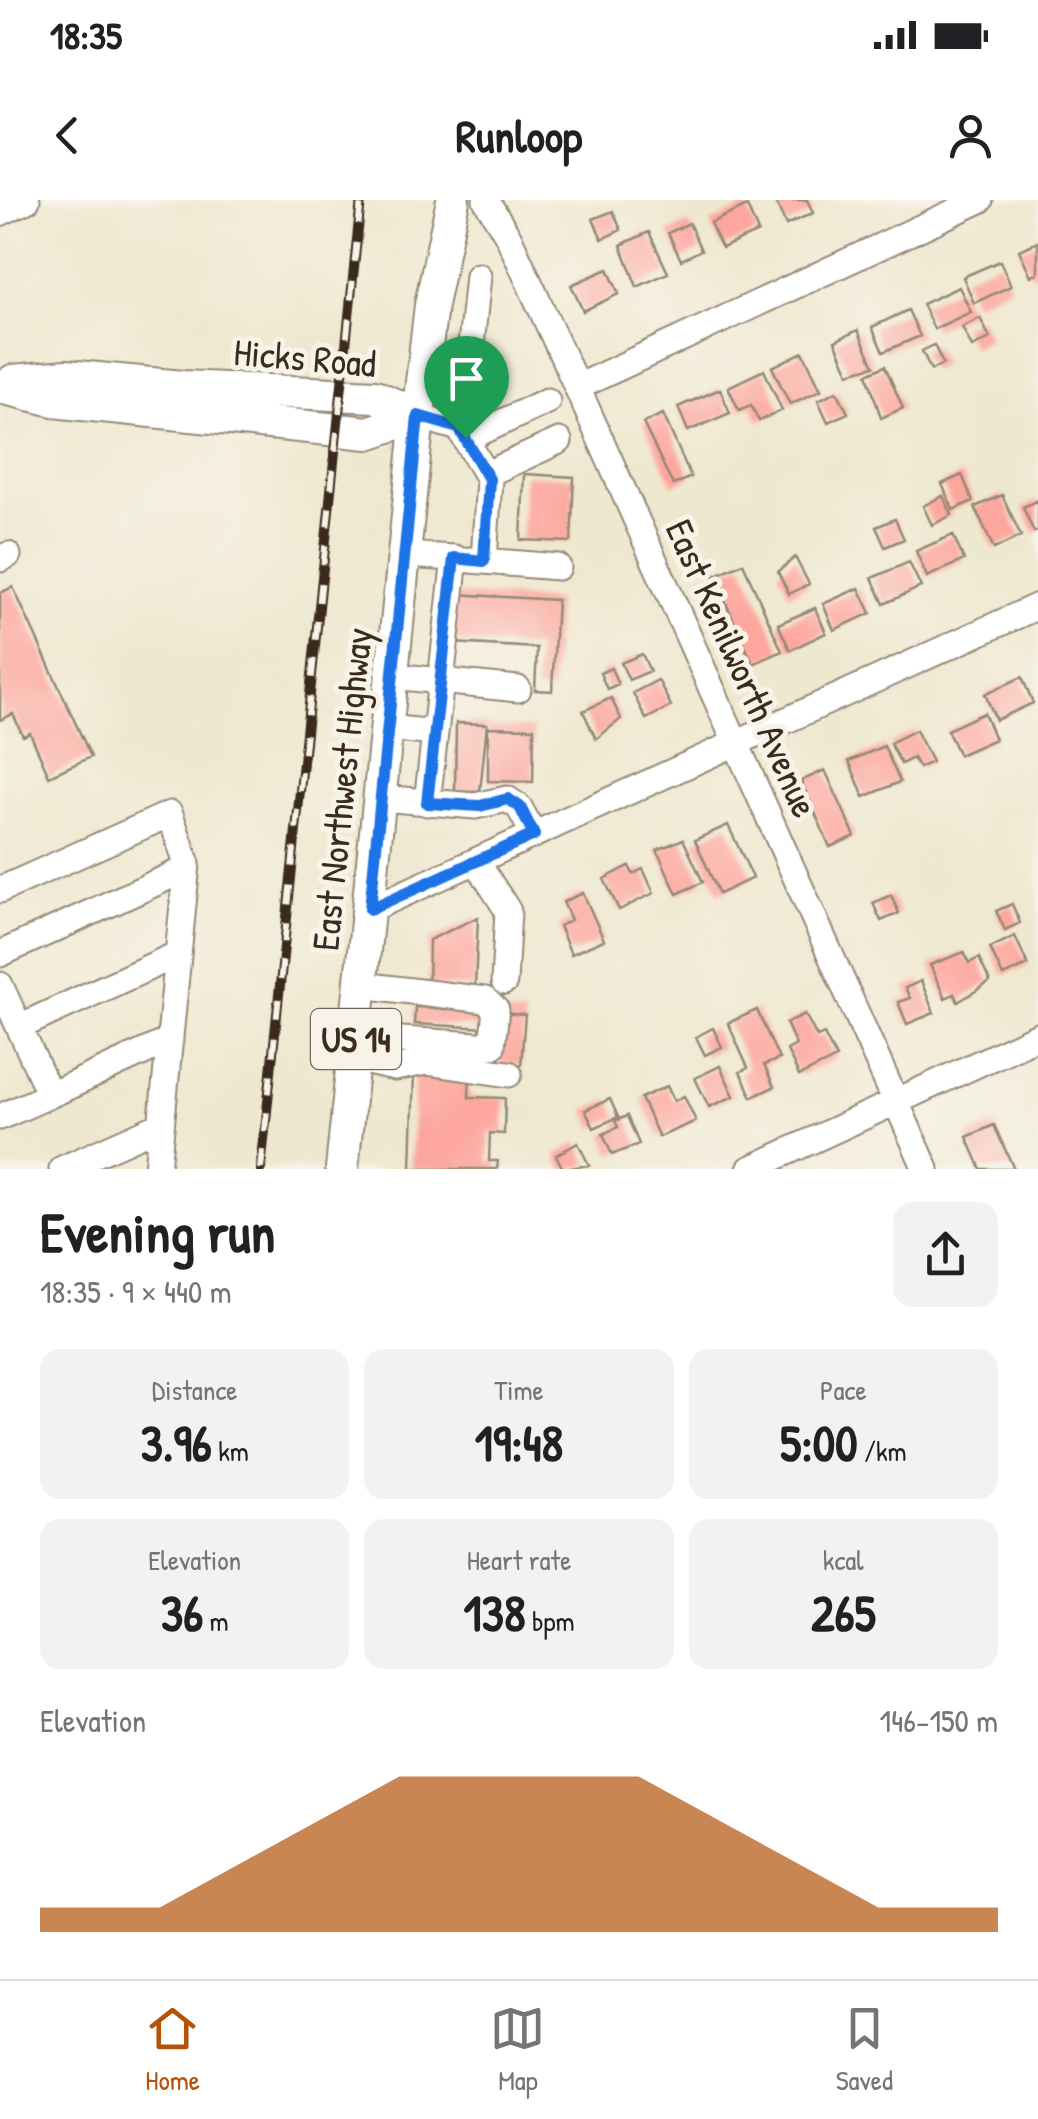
<!DOCTYPE html>
<meta charset="utf-8">
<style>
:root{--surface:#fff;--page:#f2f2f2;--text:#202124;--muted:#757577;--line:#e0e0e0;--accent:#b45309}
body{margin:0;font-family:"Patrick Hand",sans-serif;background:var(--page);color:var(--text);height:100vh;display:flex;flex-direction:column;font-size:38px;white-space:nowrap}
*{box-sizing:border-box;margin:0}
p{font-size:32px;color:var(--muted)}
.icon{flex:none;width:55px;height:55px;fill:none;stroke:currentColor;stroke-width:2;stroke-linecap:round;stroke-linejoin:round}
.map{position:relative;height:969px;overflow:hidden}
.side{display:flex;flex-direction:column;background:var(--surface);flex:1}
.side>*{flex:none}
.pin{position:absolute;display:grid;place-items:center;width:85px;height:85px;color:#fff;margin:-102px -42px;border-radius:50% 50% 50% 0;rotate:-45deg;box-shadow:0 0 10px #0007}
.pin .icon{rotate:45deg}
.round{display:grid;place-items:center;flex:none;width:105px;height:105px;border-radius:20px;background:var(--page)}
.overview{display:flex;align-items:center;justify-content:space-between;height:170px;padding:0 40px}
h1{font-size:55px;font-weight:800;line-height:75px}
.metrics{display:grid;grid-template-columns:repeat(3,1fr);gap:15px;height:170px;padding:10px 40px}
.metrics div{display:grid;align-content:center;border-radius:20px;background:var(--page);text-align:center}
.metrics b{font-size:50px;font-weight:800}
.metrics small{font-size:28px;font-weight:400}
.metrics p{font-size:28px}
.chart{height:280px;padding:20px 40px}
.chart p{display:flex;justify-content:space-between}
.chart svg{width:100%;height:180px;margin-top:10px;fill:var(--accent);opacity:.7}
.status{display:flex;justify-content:space-between;align-items:center;height:70px;padding:0 50px;background:var(--surface);direction:ltr}
.status svg{height:28px;fill:currentColor}
header{display:flex;justify-content:space-between;align-items:center;height:130px;padding:0 40px;background:var(--surface);font-size:45px;font-weight:800}
.tabs{display:flex;justify-content:space-around;align-items:center;height:140px;border-top:2px solid var(--line);background:var(--surface);font-size:28px;color:var(--muted)}
.tabs a{display:grid;justify-items:center;gap:5px}
.tabs .current{color:var(--accent)}
.map>svg:first-child{display:block}
.building{fill:#fda69d}
.lines{fill:none;stroke-linecap:round;stroke-linejoin:round}
.minor-casing{stroke:#958977;stroke-width:29}
.major-casing{stroke:#958977;stroke-width:36}
.minor{stroke:#fff;stroke-width:25}
.major{stroke:#fff;stroke-width:32}
.rail-casing{stroke:#3b2a1e;stroke-width:10}
.rail{stroke:#f7f3e8;stroke-width:6;stroke-dasharray:19;stroke-linecap:butt}
.route-casing{stroke:#fff;stroke-width:20}
.route{stroke:#1a73e8;stroke-width:12}
.labels{text-anchor:middle;dominant-baseline:central;stroke-width:10;stroke-linejoin:round;paint-order:stroke}
.shield{fill:#f7f3e8;stroke:#73665b;stroke-width:2.5}
.shield-label{font-size:35px;font-weight:bold;fill:#3b2a1e}
.street-label{font-size:38px;fill:#3b2a1e;stroke:#f7f3e8}
</style>
<div class="status"><b>18:35</b><svg viewBox="0 0 49 12"><path d="M0 12V9h3v3zM5 12V6h3v6zM10 12V3h3v9zM15 12V0h3v12zM26 1h20v11H26zM47 4h2v5h-2z"/></svg></div>
<header><svg class="icon" aria-label="back" viewBox="0 0 24 24"><path d="M15 5l-7 7 7 7"/></svg>Runloop<svg class="icon" aria-label="person" viewBox="0 0 24 24"><circle cx="12" cy="8" r="4"/><path d="M4 21q1-7 8-7t8 7"/></svg></header>
<div class="map">
<svg width="1038" height="969" viewBox="0 0 1038 969">
<rect width="100%" height="100%" fill="#f7f3e8"/>
<filter id="ink" filterUnits="userSpaceOnUse"><feTurbulence type="fractalNoise" baseFrequency=".01" numOctaves="2"/><feDisplacementMap in="SourceGraphic" scale="20" xChannelSelector="R" yChannelSelector="G"/><feConvolveMatrix kernelMatrix="1 2 1 2 8 2 1 2 1" color-interpolation-filters="sRGB"/></filter>
<filter id="wash" filterUnits="userSpaceOnUse"><feTurbulence type="fractalNoise" baseFrequency=".0048" numOctaves="4" result="noise"/><feDisplacementMap in="SourceGraphic" scale="40" xChannelSelector="R" yChannelSelector="G"/><feGaussianBlur stdDeviation="2.25" result="paint"/><feColorMatrix in="noise" values="0 0 0 0 0 0 0 0 0 0 0 0 0 0 0 0 0 1.4 0 .05"/><feComposite in="paint" operator="in"/></filter>
<g filter="url(#wash)">
<rect width="100%" height="100%" fill="#efe8d0"/>
<g id="blocks">
<!-- building -->
<path class="building" d="M775,0H807L813,13L786,25Z
M747,6L758,32L722,48L710,23Z
M613,11L621,30L602,39L593,19Z
M689,23L701,50L681,60L668,33Z
M649,32L668,73L637,87L621,45Z
M1038,42V73L1031,76L1019,50Z
M1000,61L1011,86L974,103L963,77Z
M608,69L619,94L583,111L571,85Z
M959,87L971,112L934,129L922,104Z
M908,110L920,136L883,152L872,127Z
M980,118L990,138L972,147L962,127Z
M858,130L874,166L849,173L835,141Z
M934,145L943,164L931,170L922,151Z
M803,152L821,190L790,204L772,167Z
M885,166L903,208L881,218L867,174Z
M764,170L782,210L759,221L751,205L739,210L728,187Z
M720,189L730,213L688,231L678,207Z
M837,191L848,213L828,222L818,200Z
M663,214L691,277L673,285L643,223Z
M524,274L574,277L571,342L521,340Z
M962,275L973,301L953,310L942,284Z
M1002,295L1021,336L994,349L975,307Z
M943,296L952,315L932,325L923,306Z
M1038,300V331L1034,332L1023,307Z
M895,319L904,339L885,347L876,327Z
M953,335L964,360L927,377L916,351Z
M795,357L809,384L789,394L778,372Z
M909,362L921,387L884,404L872,378Z
M743,363L782,451L753,464L714,376Z
M13,387L91,557L49,576L30,533L23,536L13,514L0,520V393Z
M859,388L871,413L834,430L823,404Z
M455,394L557,400L552,491L535,490L537,448L453,443Z
M815,408L826,433L790,450L778,424Z
M642,454L650,471L629,480L621,463Z
M611,468L618,484L607,489L600,473Z
M1022,477L1033,503L996,520L985,494Z
M658,480L671,506L646,519L633,493Z
M611,498L621,519L596,539L583,511Z
M984,513L995,539L959,555L947,530Z
M456,523L487,524L480,592H455Z
M488,527L534,528L533,582L488,581Z
M916,530L932,562L919,568L913,558L901,564L890,543Z
M884,546L900,582L864,597L849,561Z
M825,570L855,636L830,647L801,581Z
M728,625L753,678L719,694L695,640Z
M683,639L703,682L677,694L657,650Z
M629,666L633,674L643,669L654,693L619,710L604,679Z
M583,693L604,740L571,754L559,726L571,720L563,702Z
M891,695L899,713L881,721L873,703Z
M1012,704L1020,723L1005,730L996,711Z
M478,717L475,788L428,786L429,740Z
M1015,736L1028,765L1003,776L990,748Z
M964,752L969,763L979,758L990,782L958,802L954,794L945,798L930,765Z
M921,781L934,813L907,824L898,802L910,798L905,788Z
M415,807L489,812L488,828L414,824Z
M757,810L779,859L764,865L774,887L752,897L740,872L748,868L728,823Z
M502,813L525,815L521,865L498,863Z
M805,814L817,837L824,834L836,858L799,876L787,850L796,845L786,823Z
M713,828L722,847L705,855L696,837Z
M720,866L734,896L709,907L695,878Z
M414,870L470,872L469,897L505,898L504,934L490,933L489,961H498L497,969H411Z
M667,886L674,901L684,896L696,921L659,937L641,898Z
M610,899L618,917L594,928L585,910Z
M627,916L639,944L612,955L603,934L618,927L615,921Z
M994,925L1014,969H981L967,937Z
M578,943L589,965L563,969L556,955Z"/>
</g>
</g>
<g filter="url(#ink)">
<use href="#blocks" fill-opacity="0" stroke="#958977" stroke-width="2.5"/>
<g class="lines">
<defs>
<path id="minor" d="M486,0L508,36L577,187L926,969
M0,13L27,0
M478,76L467,185L482,231
M577,187L980,0
M418,216L459,228L489,279L484,361
M466,239L547,201
M487,274L559,241
M405,355L455,358L427,603
M0,359L8,355
M470,360L558,367
M393,476L518,489
M388,528L435,533
M381,598L475,606L507,599L519,607L534,635
M476,661L508,711L504,782
M0,690L170,614L187,664L157,969
M370,709L1038,406
M0,754L186,669
M0,785L50,895L0,917
M19,827L178,754
M356,837L492,846L496,810L485,800L362,785
M354,859L395,868L426,862L509,874
M50,895L170,840
M62,969L161,925
M750,969L1038,836"/>
<path id="major" d="M13,181L66,176L183,187L375,196L418,216
M0,187L62,202L368,233L418,216
M342,969L418,216L431,105L453,0"/>
</defs>
<!-- minor casing -->
<use href="#minor" class="minor-casing"/>
<!-- major casing -->
<use href="#major" class="major-casing"/>
<!-- minor -->
<use href="#minor" class="minor"/>
<!-- major -->
<use href="#major" class="major"/>
<defs>
<path id="rail" d="M261,969L361,0"/>
</defs>
<!-- rail casing -->
<use href="#rail" class="rail-casing"/>
<!-- rail -->
<use href="#rail" class="rail"/>
</g>
</g>
<g class="lines" filter="url(#ink)">
<defs>
<path id="route" d="M418,216L459,228L489,279L484,361L454,358L427,603L480,606L508,599L520,607L534,635L370,709Z"/>
</defs>
<!-- route casing -->
<use href="#route" class="route-casing"/>
<!-- route -->
<use href="#route" class="route"/>
</g>
<g class="labels">
<!-- shield labels -->
<rect class="shield" x="311" y="809" width="90" height="60" rx="8"/>
<g class="shield-label">
<text x="356" y="839">US 14</text>
</g>
<!-- street labels -->
<g class="street-label">
<text transform="translate(305 157) rotate(5)">Hicks Road</text>
<text transform="translate(743 468) rotate(66)">East Kenilworth Avenue</text>
<text transform="translate(341 589) rotate(-84)">East Northwest Highway</text>
</g>
</g>
</svg>
<div class="pin" style="left:466px;top:238px;background:#1e9e55"><svg class="icon" aria-label="arrive" viewBox="0 0 24 24"><path d="M6 21V4h12l-3 4 3 4H6"/></svg></div>
</div>
<section class="side">
<div class="overview"><div><h1>Evening run</h1><p>18:35 · 9 × 440 m</p></div><a class="round"><svg class="icon" aria-label="share" viewBox="0 0 24 24"><path d="M12 15V3M7 8l5-5 5 5M5 13v7h14v-7"/></svg></a></div>
<div class="metrics">
<div><p>Distance</p><b>3.96<small> km</small></b></div>
<div><p>Time</p><b>19:48</b></div>
<div><p>Pace</p><b>5:00<small> /km</small></b></div>
</div>
<div class="metrics">
<div><p>Elevation</p><b>36<small> m</small></b></div>
<div><p>Heart rate</p><b>138<small> bpm</small></b></div>
<div><p>kcal</p><b>265</b></div>
</div>
<div class="chart"><p><span>Elevation</span>146–150 m</p>
<svg viewBox="0 0 160 44" preserveAspectRatio="none"><path d="M0 44V38L10 38L20 38L30 30L40 22L50 14L60 6L70 6L80 6L90 6L100 6L110 14L120 22L130 30L140 38L150 38L160 38V44z"/></svg>
</div>
</section>
<nav class="tabs">
<a class="current"><svg class="icon" aria-label="home" viewBox="0 0 24 24"><path d="M3 11l9-7 9 7M6 9v11h12V9"/></svg>Home</a>
<a><svg class="icon" aria-label="map" viewBox="0 0 24 24"><path d="M3 6l6-2 6 2 6-2v14l-6 2-6-2-6 2zM9 4v14M15 6v14"/></svg>Map</a>
<a><svg class="icon" aria-label="saved" viewBox="0 0 24 24"><path d="M7 4h10v16l-5-4-5 4z"/></svg>Saved</a>
</nav>
